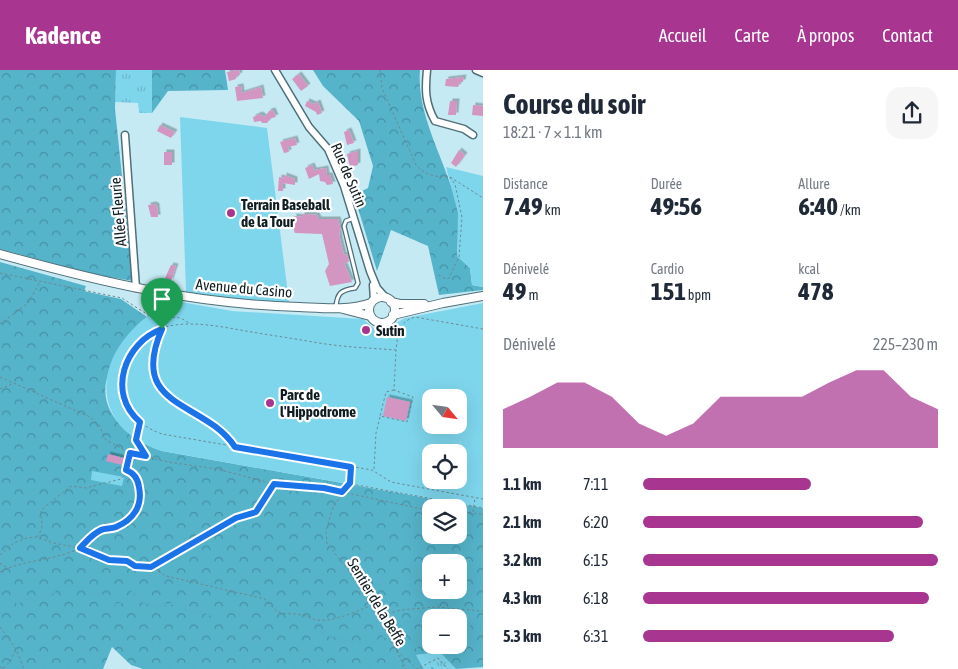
<!DOCTYPE html>
<html lang="fr">
<meta charset="utf-8">
<style>
:root{--surface:#fff;--page:#f6f6f7;--text:#1f2937;--muted:#747a83;--accent:#a83590}
body{margin:0;font-family:"Asap Condensed",sans-serif;background:var(--page);color:var(--text);height:100vh;display:flex;flex-direction:column;font-size:19px;white-space:nowrap}
*{box-sizing:border-box;margin:0}
p{font-size:16px;color:var(--muted)}
.icon{flex:none;width:28px;height:28px;fill:none;stroke:currentColor;stroke-width:2;stroke-linecap:round;stroke-linejoin:round}
.map{position:relative;flex:1;overflow:hidden}
.drawer{display:flex;flex-direction:column;background:var(--surface);width:475px}
.drawer>*{flex:none}
.needle{width:32px;rotate:119deg}
.controls{position:absolute;left:422px;top:319px;display:grid;gap:10px}
.controls a{display:grid;place-items:center;width:45px;height:45px;border-radius:10px;background:var(--surface);box-shadow:0 5px 20px #0002;font-size:25px}
.pin{position:absolute;display:grid;place-items:center;width:42px;height:42px;color:#fff;margin:-51px -21px;border-radius:50% 50% 50% 0;rotate:-45deg;box-shadow:0 0 5px #0007}
.pin .icon{rotate:45deg}
.round{display:grid;place-items:center;flex:none;width:52px;height:52px;border-radius:15px;background:var(--page)}
.overview{display:flex;align-items:center;justify-content:space-between;height:85px;padding:0 20px}
h1{font-size:28px;font-weight:700;line-height:38px}
.stats{display:grid;grid-template-columns:repeat(3,1fr);gap:8px;height:85px;padding:5px 20px}
.stats div{display:grid;align-content:center}
.stats b{font-size:25px;font-weight:700}
.stats small{font-size:14px;font-weight:400}
.stats p{font-size:14px}
.chart{height:140px;padding:10px 20px}
.chart p{display:flex;justify-content:space-between}
.chart svg{width:100%;height:90px;margin-top:5px;fill:var(--accent);opacity:.7}
ul{padding:0 20px;list-style:none;font-size:16px}
li{display:grid;grid-template-columns:80px 60px 1fr;align-items:center;height:38px}
li i{height:12px;border-radius:6px;background:var(--accent)}
header{display:flex;align-items:center;gap:30px;box-sizing:border-box;height:70px;padding:0 25px;background:var(--accent);color:#fff}
header strong{font-size:24px}
nav{display:flex;gap:28px;margin-inline-start:auto;font-size:18px}
main{display:flex;flex:1;min-height:0}
.map>svg:first-child{display:block}
.grass{fill:url(#grass-tufts)}
.forest{fill:url(#forest-crowns);fill-rule:evenodd}
.park{fill:#7ed6ed;fill-rule:evenodd}
.lines{fill:none;stroke-linecap:round;stroke-linejoin:round}
.stream{stroke:#55b2c9;stroke-width:2}
.building{fill:#d395c1;filter:url(#shadow)}
.service-casing{stroke:#4f7079;stroke-width:5.5}
.minor-casing{stroke:#4f7079;stroke-width:9}
.tertiary-casing{stroke:#4f7079;stroke-width:10}
.path{stroke:#6f888f;stroke-width:1;stroke-dasharray:2.5 2.5;stroke-linecap:butt}
.service{stroke:#fff;stroke-width:3}
.minor{stroke:#fff;stroke-width:6}
.tertiary{stroke:#fff;stroke-width:8}
.route-casing{stroke:#fff;stroke-width:10}
.route{stroke:#1a73e8;stroke-width:6}
.poi-dot{fill:#a83590;stroke:#fff;stroke-width:2}
.labels{text-anchor:middle;dominant-baseline:central;stroke-width:4.5;stroke-linejoin:round;paint-order:stroke}
.street-label{font-size:15px;fill:#0f1d20;stroke:#fff}
.poi-label{font-size:15px;font-weight:bold;fill:#0f1d20;stroke:#fff;text-anchor:start}
</style>
<header>
<strong>Kadence</strong>
<nav><a>Accueil</a><a>Carte</a><a>À propos</a><a>Contact</a></nav>
</header>
<main>
<div class="map">
<svg width="483" height="599" viewBox="0 0 483 599">
<defs>
<pattern id="grass-tufts" width="24" height="20" patternUnits="userSpaceOnUse" patternTransform="scale(1.25)"><rect width="24" height="20" fill="#7ed6ed"/><path d="M3 7l-1-3M5 7V3M7 7l1-3M15 17l-1-3M17 17v-4M19 17l1-3" fill="none" stroke="#6cb7cb"/></pattern>
<pattern id="forest-crowns" width="20" height="18" patternUnits="userSpaceOnUse" patternTransform="scale(1.25)"><rect width="20" height="18" fill="#55b3ca"/><path d="M2 6a3 3 0 1 1 6 0M12 15a3 3 0 1 1 6 0" fill="none" stroke="#4591a4"/></pattern>
<filter id="shadow"><feDropShadow dx="2.5" dy="-2.5" stdDeviation="0" flood-color="#0004"/></filter>
</defs>
<rect width="100%" height="100%" fill="#c6eaf4"/>
<!-- grass -->
<path class="grass" d="M116,0H152V43H139L138,33L115,32Z
M441,582L456,599H424L416,585Z"/>
<!-- forest -->
<path class="forest" d="M0,0H116L115,39L133,211L92,204L0,179Z
M152,0H225L228,20L168,21L152,43Z
M313,0H420C416,47 448,94 458,140C461,154 457,172 457,186L470,198L472,215L483,217V220L439,225L428,176L391,160L377,201L354,125L368,118L373,96L359,51L323,16Z
M0,192L86,216L84,221L121,229L147,247C131,259 128,267 119,284C115,291 109,300 107,308C97,344 133,372 162,381L483,438V597L456,599L440,582L416,585L424,599H143L131,595L112,577L103,599H0ZM431,438H459V465H431ZM431,492H459V520H431ZM431,548H459V575H431Z"/>
<!-- park -->
<path class="park" d="M180,47L267,58L289,232L235,230L186,222Z
M446,97L483,106V217L472,215L470,198L457,186L458,143Z
M147,226L232,241L363,249L375,259H386L405,248L483,233V438L162,381C90,359 91,289 147,247ZM431,328H459V355H431ZM431,382H459V410H431Z
M92,401L124,407L122,416L91,410Z"/>
<g class="lines">
<!-- stream -->
<path class="stream" d="M0,526L18,533C28,525 37,531 48,526C51,525 54,521 57,519C69,511 84,518 93,525L101,524L110,535L120,534L121,529L127,528L133,521L143,532L155,536L177,533L189,543L201,541L225,551L238,547L240,542L247,546L252,558L258,561L264,560L279,564L284,555L294,547L298,548L306,558L320,561L325,565L334,566L343,571L370,575L424,543H437L445,548
M459,556L483,553
M397,559L422,583
M432,598L433,599"/>
</g>
<!-- building -->
<path class="building" d="M239,0L240,5L236,6V9L229,11L227,2Z
M299,4L308,16L301,21L292,9Z
M464,7L463,12H460L458,17L445,16L446,9Z
M241,16L242,23L261,17L263,28L237,31L235,17Z
M307,31L314,34L318,32L322,43L317,45L316,42L305,36Z
M450,31H457L456,45H448Z
M473,35L483,36V46L472,45Z
M273,40L276,47L271,48L267,53H262L261,51L254,52L253,47L260,44L265,47L269,41Z
M160,55L175,62L171,68L157,61Z
M349,60L354,73L347,75L344,62Z
M295,68L297,75L288,77L289,82L284,83L280,72Z
M459,80L465,85L456,97L451,93Z
M358,81V95L350,97L347,84Z
M164,82H172V95H164Z
M312,95L314,100L326,98L327,105H330L333,114L327,115L325,112L320,111L319,104L309,109L305,98Z
M284,105L295,109V115L283,113V121H278L279,107L284,108Z
M154,134L157,136L158,147H151L148,135Z
M302,144L317,145L319,149H338L341,161H339L340,169L344,185L347,184L349,192L344,193L352,212L330,216L325,201L329,194L322,164L295,163L294,161V146L302,147Z
M171,195L176,196L171,211L165,208Z
M387,327L410,332L406,351L383,346Z
M108,384L124,388L122,395L106,391Z"/>
<g class="lines">
<defs>
<path id="service" d="M336,237C337,223 341,220 355,218L358,213L344,156L346,151L354,148
M379,263L381,253"/>
<path id="minor" d="M275,0L309,57L328,79L344,116L370,201L377,218L386,228
M427,0C425,20 425,33 435,51L464,59L473,65
M476,0L483,3
M125,65L136,218
M373,215L374,230"/>
<path id="tertiary" d="M0,184C101,212 193,234 299,237C322,238 348,241 371,233
M369 240a13 13 0 1 1 26 0a13 13 0 1 1-26 0Z
M391,232L400,234H424
M343,239L370,246
M393,245L443,233L483,226"/>
</defs>
<!-- service casing -->
<use href="#service" class="service-casing"/>
<!-- minor casing -->
<use href="#minor" class="minor-casing"/>
<!-- tertiary casing -->
<use href="#tertiary" class="tertiary-casing"/>
<!-- path -->
<path class="path" d="M380,0L382,18L416,95C425,105 436,108 449,106L455,114L462,147L459,187L449,208L446,209L436,204
M450,107L483,128
M0,203L122,228L148,245L181,248L189,253
M0,254L28,233L40,212
M162,259C127,338 204,331 235,377
M483,259L415,247C398,252 398,264 396,280C369,278 341,277 313,272C291,268 268,265 246,261C206,254 153,242 130,285C122,301 121,312 125,329C129,347 145,358 162,364L372,400L391,412L483,429
M392,265L397,267
M0,307L90,347L99,355L106,370L130,383L168,392L217,399L274,414L324,418L431,441
M0,319L12,314
M394,320L386,322L380,346L407,352L413,327L394,320L396,280
M139,353L136,370L146,382V387
M351,398L350,413L333,437L326,461L327,474L346,497L378,546L406,599
M374,399L376,363L380,347
M351,414L483,438
M473,442L475,428
M459,443L483,444
M37,467L42,459L41,440L71,416L86,418L121,409L124,406L130,384
M0,485L14,473L26,468L37,467L53,473L80,478L109,490L127,491L135,496L151,497L166,506L265,529C282,549 279,541 302,545C307,546 312,549 317,550C334,552 354,542 370,536
M0,493L7,498
M151,497L236,448L256,442L274,415
M0,502C25,489 53,491 78,479C87,475 91,464 102,460C122,453 143,448 140,421C139,412 135,403 126,400
M378,546L401,540L436,537L483,541
M0,557L16,579L24,599
M397,581L417,599L438,588L448,599
M402,595L404,599
M0,597L5,599
M3,598L10,592L15,581"/>
<!-- service -->
<use href="#service" class="service"/>
<!-- minor -->
<use href="#minor" class="minor"/>
<!-- tertiary -->
<use href="#tertiary" class="tertiary"/>
</g>
<g class="lines">
<defs>
<path id="route" d="M162,259C127,339 204,330 235,377L351,397L350,413L342,422L324,418L274,414L256,442L236,448L151,497L135,496L127,491L109,490L80,478C86,472 92,464 101,460C105,458 111,459 116,457C133,450 143,436 139,417C138,409 134,403 126,400L130,383L146,386L136,370L140,352C106,323 125,272 162,259Z"/>
</defs>
<!-- route casing -->
<use href="#route" class="route-casing"/>
<!-- route -->
<use href="#route" class="route"/>
</g>
<!-- markers -->
<g class="poi-dot">
<circle cx="231" cy="143" r="5"/>
<circle cx="366" cy="260" r="5"/>
<circle cx="270" cy="333" r="5"/>
</g>
<g class="labels">
<!-- street labels -->
<g class="street-label">
<text transform="translate(349 105) rotate(67)">Rue de Sutin</text>
<text transform="translate(118 142) rotate(-95)">Allée Fleurie</text>
<text transform="translate(244 218) rotate(5)">Avenue du Casino</text>
<text transform="translate(377 532) rotate(59)">Sentier de la Beffe</text>
</g>
<!-- poi labels -->
<g class="poi-label">
<text x="241" y="134">Terrain Baseball<tspan x="241" dy="17">de la Tour</tspan></text>
<text x="376" y="260">Sutin</text>
<text x="280" y="324">Parc de<tspan x="280" dy="17">l'Hippodrome</tspan></text>
</g>
</g>
</svg>
<div class="controls">
<a><svg class="needle" viewBox="-14 -14 28 28"><path d="M0-13l5 13h-10z" fill="#e53935"/><path d="M0 13l5-13h-10z" fill="#747a83"/></svg></a>
<a><svg class="icon" aria-label="locate" viewBox="0 0 24 24"><circle cx="12" cy="12" r="6"/><path d="M12 2v4M12 18v4M2 12h4M18 12h4"/></svg></a>
<a><svg class="icon" aria-label="layers" viewBox="0 0 24 24"><path d="M12 4l9 5-9 5-9-5zM3 14l9 5 9-5"/></svg></a>
<a>+</a>
<a>−</a>
</div>
<div class="pin" style="left:162px;top:259px;background:#1e9e55"><svg class="icon" aria-label="arrive" viewBox="0 0 24 24"><path d="M6 21V4h12l-3 4 3 4H6"/></svg></div>
</div>
<section class="drawer">
<div class="overview"><div><h1>Course du soir</h1><p>18:21 · 7 × 1.1 km</p></div><a class="round"><svg class="icon" aria-label="share" viewBox="0 0 24 24"><path d="M12 15V3M7 8l5-5 5 5M5 13v7h14v-7"/></svg></a></div>
<div class="stats">
<div><p>Distance</p><b>7.49<small> km</small></b></div>
<div><p>Durée</p><b>49:56</b></div>
<div><p>Allure</p><b>6:40<small> /km</small></b></div>
</div>
<div class="stats">
<div><p>Dénivelé</p><b>49<small> m</small></b></div>
<div><p>Cardio</p><b>151<small> bpm</small></b></div>
<div><p>kcal</p><b>478</b></div>
</div>
<div class="chart"><p><span>Dénivelé</span>225–230 m</p>
<svg viewBox="0 0 160 44" preserveAspectRatio="none"><path d="M0 44V25L10 19L20 12L30 12L40 19L50 32L60 38L70 32L80 19L90 19L100 19L110 19L120 12L130 6L140 6L150 19L160 25V44z"/></svg>
</div>
<ul>
<li><b>1.1 km</b>7:11<i style="width:57%"></i></li>
<li><b>2.1 km</b>6:20<i style="width:95%"></i></li>
<li><b>3.2 km</b>6:15<i style="width:100%"></i></li>
<li><b>4.3 km</b>6:18<i style="width:97%"></i></li>
<li><b>5.3 km</b>6:31<i style="width:85%"></i></li>
</ul>
</section>
</main>
